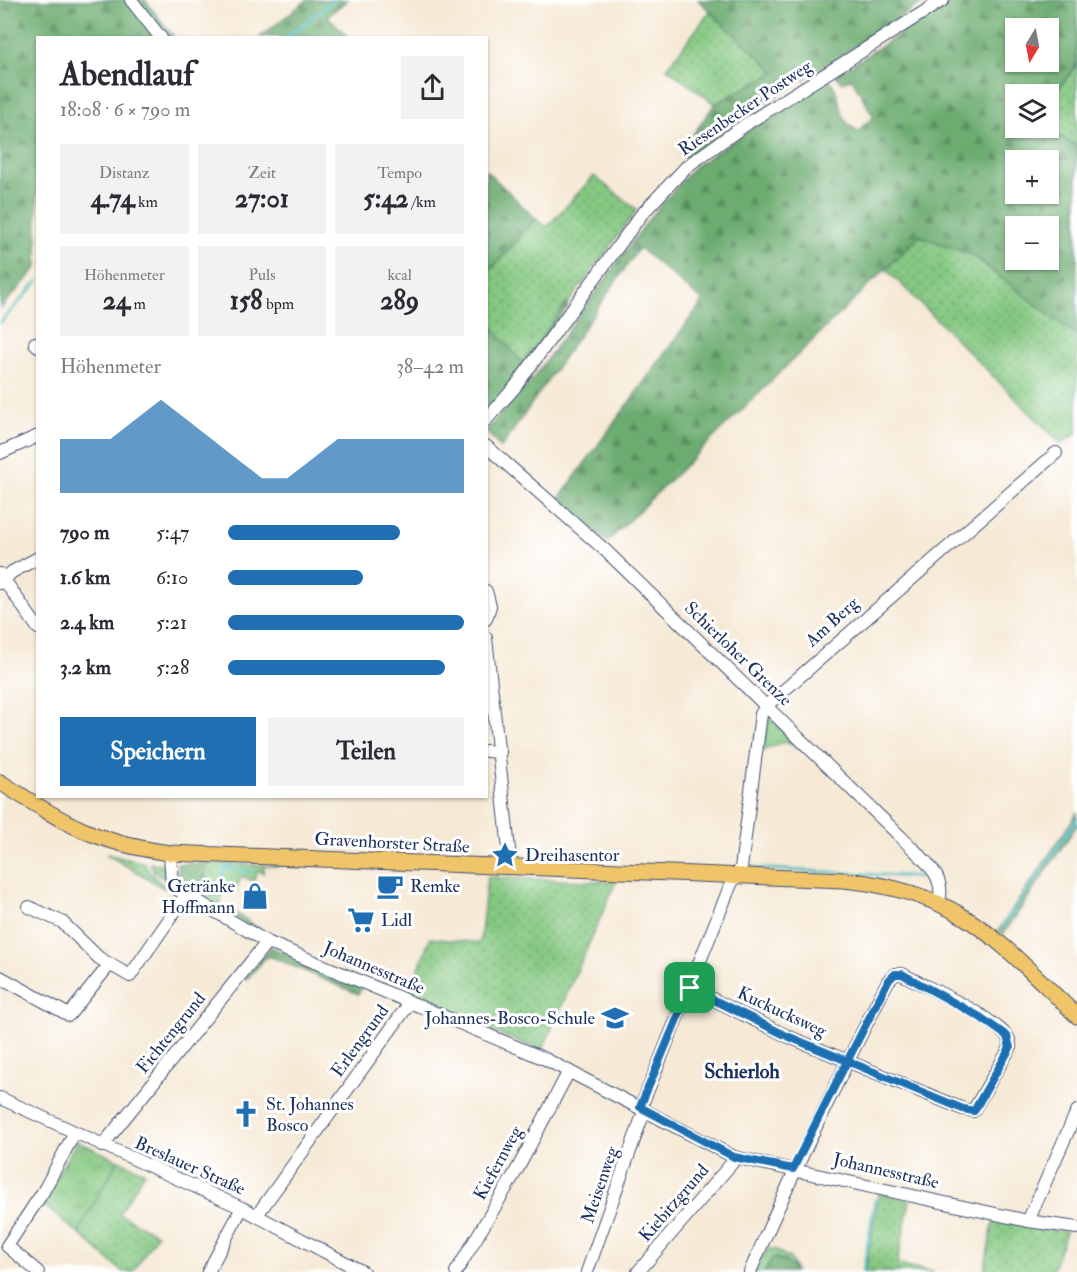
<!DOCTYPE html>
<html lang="de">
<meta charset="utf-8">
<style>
:root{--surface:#fff;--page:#f2f2f3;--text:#2b2b33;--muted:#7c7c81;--accent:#1f6fb2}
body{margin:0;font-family:"IM FELL Double Pica",serif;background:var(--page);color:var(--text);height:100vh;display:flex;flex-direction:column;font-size:22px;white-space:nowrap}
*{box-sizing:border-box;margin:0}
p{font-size:20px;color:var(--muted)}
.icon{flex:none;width:33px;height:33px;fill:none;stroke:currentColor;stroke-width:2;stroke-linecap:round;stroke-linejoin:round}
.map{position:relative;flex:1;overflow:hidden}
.details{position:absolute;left:36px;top:36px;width:452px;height:762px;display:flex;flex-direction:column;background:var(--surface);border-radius:0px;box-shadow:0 2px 4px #0004}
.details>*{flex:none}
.needle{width:39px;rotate:190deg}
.fabs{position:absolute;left:1005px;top:18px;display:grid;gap:12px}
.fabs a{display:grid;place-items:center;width:54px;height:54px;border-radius:0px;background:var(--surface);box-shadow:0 2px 4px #0004;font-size:30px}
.pin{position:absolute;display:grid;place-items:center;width:51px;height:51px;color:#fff;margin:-26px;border-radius:12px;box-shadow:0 3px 9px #0006}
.round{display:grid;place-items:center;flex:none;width:63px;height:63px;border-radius:0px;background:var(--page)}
.head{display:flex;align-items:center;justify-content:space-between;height:102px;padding:0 24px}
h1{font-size:33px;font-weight:700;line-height:45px}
.stats{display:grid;grid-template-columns:repeat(3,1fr);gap:9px;height:102px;padding:6px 24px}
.stats div{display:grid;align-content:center;border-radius:0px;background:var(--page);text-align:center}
.stats b{font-size:26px;font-weight:700}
.stats small{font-size:16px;font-weight:400}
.stats p{font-size:16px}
.chart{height:168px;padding:12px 24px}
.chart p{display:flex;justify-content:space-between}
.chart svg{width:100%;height:108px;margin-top:6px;fill:var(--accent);opacity:.7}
.cta{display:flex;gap:12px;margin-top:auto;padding:12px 24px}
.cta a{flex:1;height:69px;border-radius:0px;background:var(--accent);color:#fff;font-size:24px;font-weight:700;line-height:69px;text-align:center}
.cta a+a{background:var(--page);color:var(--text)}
ul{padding:0 24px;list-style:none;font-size:20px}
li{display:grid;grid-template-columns:96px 72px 1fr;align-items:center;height:45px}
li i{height:15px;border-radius:8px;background:var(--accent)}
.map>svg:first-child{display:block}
.grass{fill:url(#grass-dots);stroke:#507c70;stroke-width:1.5}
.forest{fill:url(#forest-firs);stroke:#446e66;stroke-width:1.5;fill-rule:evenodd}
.park{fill:url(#park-tufts);stroke:#507c70;stroke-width:1.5}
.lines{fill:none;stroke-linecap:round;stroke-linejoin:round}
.stream{stroke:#4bbac1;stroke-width:3}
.minor-casing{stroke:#3c4b70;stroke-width:14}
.major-casing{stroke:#3c4b70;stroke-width:17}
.minor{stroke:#fff;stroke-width:12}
.major{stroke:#f0c469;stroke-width:15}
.route-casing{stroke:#fff;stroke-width:12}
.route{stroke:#1f6fb2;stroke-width:8}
.labels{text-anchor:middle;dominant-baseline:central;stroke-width:6;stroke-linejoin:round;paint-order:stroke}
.street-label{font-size:18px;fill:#1b2f5e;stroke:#fff}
.poi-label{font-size:18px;fill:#1b2f5e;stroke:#fff;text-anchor:start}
.neighbourhood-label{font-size:20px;font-weight:bold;fill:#1b2f5e;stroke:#fff}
</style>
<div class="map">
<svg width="1077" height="1272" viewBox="0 0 1077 1272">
<defs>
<pattern id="grass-dots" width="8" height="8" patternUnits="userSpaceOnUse" patternTransform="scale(1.5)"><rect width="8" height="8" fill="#85c881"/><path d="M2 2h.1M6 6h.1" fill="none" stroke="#6ca36d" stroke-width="1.8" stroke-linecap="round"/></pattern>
<pattern id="forest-firs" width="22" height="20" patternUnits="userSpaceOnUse" patternTransform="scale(1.5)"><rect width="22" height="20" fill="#6cac6f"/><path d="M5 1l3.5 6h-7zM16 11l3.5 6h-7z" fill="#588c5e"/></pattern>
<pattern id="park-tufts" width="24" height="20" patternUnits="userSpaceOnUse" patternTransform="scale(1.5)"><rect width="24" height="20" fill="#85c881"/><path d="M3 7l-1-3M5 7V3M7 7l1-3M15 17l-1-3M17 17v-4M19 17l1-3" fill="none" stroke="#6ca36d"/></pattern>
</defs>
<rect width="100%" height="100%" fill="#fff"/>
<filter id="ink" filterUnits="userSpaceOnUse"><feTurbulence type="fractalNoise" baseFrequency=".0167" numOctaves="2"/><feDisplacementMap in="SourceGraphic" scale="12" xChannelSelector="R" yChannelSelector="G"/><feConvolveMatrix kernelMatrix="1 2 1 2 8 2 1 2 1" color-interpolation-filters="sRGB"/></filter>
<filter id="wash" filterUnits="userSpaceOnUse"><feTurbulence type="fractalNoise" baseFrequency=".008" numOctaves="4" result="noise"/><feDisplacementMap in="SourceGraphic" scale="24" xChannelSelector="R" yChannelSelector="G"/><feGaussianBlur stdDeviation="1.35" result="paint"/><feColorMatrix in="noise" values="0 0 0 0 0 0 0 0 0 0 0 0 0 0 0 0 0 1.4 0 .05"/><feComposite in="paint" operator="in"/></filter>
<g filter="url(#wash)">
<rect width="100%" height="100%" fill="#f6e9d5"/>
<!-- grass -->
<path class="grass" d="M710,11L776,72L715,104L667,68Z
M1077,64V146L1045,128H1048L1056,92Z
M594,176L637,210L523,364L486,321V275L536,219L547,227Z
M919,236L972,255L1077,336V433L1061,444L886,269Z
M769,717L804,749L784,742L762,751Z
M106,854L145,863L150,873L174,894Z
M150,863L164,864L165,879L154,872Z
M207,863L281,866H264V873L257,871L254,881L241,876L236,892L225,888L220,903L264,932L263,934L203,899Z
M487,877L616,882L542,1051L408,998L430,938L480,943Z
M118,1160L145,1172L119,1214L157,1234L133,1272H123L78,1233Z
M879,1193L910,1200L897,1264L934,1272H865Z
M994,1218L1066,1232L1052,1272H984Z
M768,1249H774L791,1259L796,1272L783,1259L765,1268L763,1272H753Z"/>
<!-- forest -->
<path class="forest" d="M0,0H126L156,37L38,38L37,268L0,309Z
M134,0H145L174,37H164Z
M307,0H348L327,16L349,37H260Z
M698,0H927L723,131L686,159L680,152L715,104L775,72Z
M953,0H1077V64L1056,92L1049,118L1048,94H1016V128H1046L1077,146V336L972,255L919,236L607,542L558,500L703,301L639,248L501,448L486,431L534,377L649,219L695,166L828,79C844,92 835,125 860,131L864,124L874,118L852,79L841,82L836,75ZM1016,28H1048V62H1016ZM1016,160H1048V194H1016ZM1016,226H1048V260H1016Z
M486,170L536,219L486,275Z
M566,304L568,307L525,366L490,409H486V321L523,363Z
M1077,813V825L1003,935L998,931Z
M207,863L203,899L178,885L177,864Z
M271,947L362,987L358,994L272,957H266L247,979L245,977Z
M773,1257L792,1266L793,1272H763Z"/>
<!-- park -->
<path class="park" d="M77,1141L118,1160L78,1233L41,1203Z"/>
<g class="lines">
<!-- stream -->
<path class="stream" d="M286,38L334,0
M0,323L38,281
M749,868L920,877
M218,890L225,867L251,872
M1003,926L1077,819
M863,1272L875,1200"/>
</g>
</g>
<g filter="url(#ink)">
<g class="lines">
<defs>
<path id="minor" d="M131,0L161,38
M35,343L38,346
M486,420L515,387L641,215L687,166L748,123L943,0
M486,446L605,550L902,838C920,857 947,874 939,902
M0,453L38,436
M0,574L38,628
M0,583L12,572L38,558
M486,591L490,606L486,619
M486,638L511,868
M486,751L500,752
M170,853L172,886L267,942L545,1059L734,1157L1028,1221L1077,1228
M29,907L62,922L99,958L130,976L186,895
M0,977L69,1015L110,964
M690,988L787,1036L963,1109L973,1111L1010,1048C1010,1043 1010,1039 1006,1035C981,1010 934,991 902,974H895L888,981C839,1077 792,1173 750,1272
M0,1098L242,1208L363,1272
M641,1107L731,884L741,868L761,714L766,706L1056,453
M102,1146L267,942
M257,1215L409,1004
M1028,1221L1077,1111
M38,1272L7,1246L43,1192L74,1134
M208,1272L242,1208
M456,1272L518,1168L569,1071
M587,1272L645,1109
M638,1272L732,1163L734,1157"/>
<path id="major" d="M0,782C63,822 94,843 170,853L844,880C962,892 997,940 1077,1016"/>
</defs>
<!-- minor casing -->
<use href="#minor" class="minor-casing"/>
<!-- major casing -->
<use href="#major" class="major-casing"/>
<!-- minor -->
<use href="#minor" class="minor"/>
<!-- major -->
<use href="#major" class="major"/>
</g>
</g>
<g class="lines" filter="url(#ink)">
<defs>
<path id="route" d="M690,988L640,1107L734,1157L793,1169C824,1106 856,1044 888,981L895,974H902L980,1017L1007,1036L1010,1048L974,1111L963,1109L787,1036L690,988"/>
</defs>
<!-- route casing -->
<use href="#route" class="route-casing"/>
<!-- route -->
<use href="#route" class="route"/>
</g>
<!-- icons -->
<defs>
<symbol id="sight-bare" viewBox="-9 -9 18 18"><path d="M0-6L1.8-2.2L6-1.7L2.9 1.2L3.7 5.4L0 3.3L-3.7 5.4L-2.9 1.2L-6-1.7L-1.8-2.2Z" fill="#1f6fb2" stroke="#fff" stroke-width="2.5" paint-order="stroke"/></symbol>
<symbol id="cafe-bare" viewBox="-9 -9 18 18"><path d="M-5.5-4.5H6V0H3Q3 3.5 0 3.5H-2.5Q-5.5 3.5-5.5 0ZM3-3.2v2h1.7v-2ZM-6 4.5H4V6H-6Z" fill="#1f6fb2" stroke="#fff" stroke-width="2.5" paint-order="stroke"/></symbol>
<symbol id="shop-bare" viewBox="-9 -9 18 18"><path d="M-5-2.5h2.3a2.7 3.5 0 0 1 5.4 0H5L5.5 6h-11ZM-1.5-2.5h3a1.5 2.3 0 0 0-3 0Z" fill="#1f6fb2" stroke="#fff" stroke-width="2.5" paint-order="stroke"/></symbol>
<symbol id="supermarket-bare" viewBox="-9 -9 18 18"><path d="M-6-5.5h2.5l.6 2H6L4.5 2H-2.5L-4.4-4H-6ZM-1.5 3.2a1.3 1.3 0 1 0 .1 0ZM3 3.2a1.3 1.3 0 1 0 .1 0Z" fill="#1f6fb2" stroke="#fff" stroke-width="2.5" paint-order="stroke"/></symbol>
<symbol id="school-bare" viewBox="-9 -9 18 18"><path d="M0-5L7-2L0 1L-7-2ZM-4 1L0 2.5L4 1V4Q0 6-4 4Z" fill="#1f6fb2" stroke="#fff" stroke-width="2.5" paint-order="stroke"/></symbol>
<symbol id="church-bare" viewBox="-9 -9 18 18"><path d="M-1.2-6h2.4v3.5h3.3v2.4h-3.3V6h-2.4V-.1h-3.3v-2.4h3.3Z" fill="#1f6fb2" stroke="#fff" stroke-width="2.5" paint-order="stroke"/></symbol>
</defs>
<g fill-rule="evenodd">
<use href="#sight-bare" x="486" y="836" width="38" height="38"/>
<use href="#cafe-bare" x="371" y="867" width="38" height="38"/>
<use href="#shop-bare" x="236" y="877" width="38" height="38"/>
<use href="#supermarket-bare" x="342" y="901" width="38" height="38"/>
<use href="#school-bare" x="596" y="999" width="38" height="38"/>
<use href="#church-bare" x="227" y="1095" width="38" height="38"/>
</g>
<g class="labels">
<!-- street labels -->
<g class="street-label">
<text transform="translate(745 108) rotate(-34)">Riesenbecker Postweg</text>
<text transform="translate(832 622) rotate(-42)">Am Berg</text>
<text transform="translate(738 654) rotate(44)">Schierloher Grenze</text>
<text transform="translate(392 843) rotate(3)">Gravenhorster Straße</text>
<text transform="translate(374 968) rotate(23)">Johannesstraße</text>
<text transform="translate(782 1012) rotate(25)">Kuckucksweg</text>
<text transform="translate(171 1033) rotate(-51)">Fichtengrund</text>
<text transform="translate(360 1041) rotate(-54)">Erlengrund</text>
<text transform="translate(498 1163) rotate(-61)">Kiefernweg</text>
<text transform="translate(190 1166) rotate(24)">Breslauer Straße</text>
<text transform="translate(886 1171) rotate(13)">Johannesstraße</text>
<text transform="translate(600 1185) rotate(-71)">Meisenweg</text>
<text transform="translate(674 1203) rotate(-49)">Kiebitzgrund</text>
</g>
<!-- poi labels -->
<g class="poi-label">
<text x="525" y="855">Dreihasentor</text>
<text x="235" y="886" text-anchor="end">Getränke<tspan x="235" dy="21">Hoffmann</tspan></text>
<text x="410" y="886">Remke</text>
<text x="381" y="920">Lidl</text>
<text x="595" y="1018" text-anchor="end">Johannes-Bosco-Schule</text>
<text x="266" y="1104">St. Johannes<tspan x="266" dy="21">Bosco</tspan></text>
</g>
<!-- neighbourhood labels -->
<g class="neighbourhood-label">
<text x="742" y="1071">Schierloh</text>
</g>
</g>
</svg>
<div class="fabs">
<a><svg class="needle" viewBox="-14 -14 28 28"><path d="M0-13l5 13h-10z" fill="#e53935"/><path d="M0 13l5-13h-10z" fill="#7c7c81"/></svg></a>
<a><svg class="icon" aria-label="layers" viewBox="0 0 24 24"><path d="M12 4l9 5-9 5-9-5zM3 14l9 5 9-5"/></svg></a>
<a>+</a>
<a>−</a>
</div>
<div class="pin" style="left:690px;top:988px;background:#1e9e55"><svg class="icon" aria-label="arrive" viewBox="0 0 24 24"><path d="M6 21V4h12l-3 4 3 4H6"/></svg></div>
<section class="details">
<div class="head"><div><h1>Abendlauf</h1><p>18:08 · 6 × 790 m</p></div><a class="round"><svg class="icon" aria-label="share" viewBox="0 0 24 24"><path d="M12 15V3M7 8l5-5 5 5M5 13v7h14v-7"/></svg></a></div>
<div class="stats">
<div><p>Distanz</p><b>4.74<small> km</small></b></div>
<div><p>Zeit</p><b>27:01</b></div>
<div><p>Tempo</p><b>5:42<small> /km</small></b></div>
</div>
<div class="stats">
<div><p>Höhenmeter</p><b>24<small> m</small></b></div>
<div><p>Puls</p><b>158<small> bpm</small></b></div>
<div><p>kcal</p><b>289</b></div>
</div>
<div class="chart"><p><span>Höhenmeter</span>38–42 m</p>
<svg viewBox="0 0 160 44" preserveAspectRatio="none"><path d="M0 44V22L10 22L20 22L30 14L40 6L50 14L60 22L70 30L80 38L90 38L100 30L110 22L120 22L130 22L140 22L150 22L160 22V44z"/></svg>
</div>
<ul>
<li><b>790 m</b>5:47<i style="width:73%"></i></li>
<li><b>1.6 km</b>6:10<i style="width:57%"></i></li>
<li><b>2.4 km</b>5:21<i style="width:100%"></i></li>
<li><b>3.2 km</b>5:28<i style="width:92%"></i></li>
</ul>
<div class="cta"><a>Speichern</a><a>Teilen</a></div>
</section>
</div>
